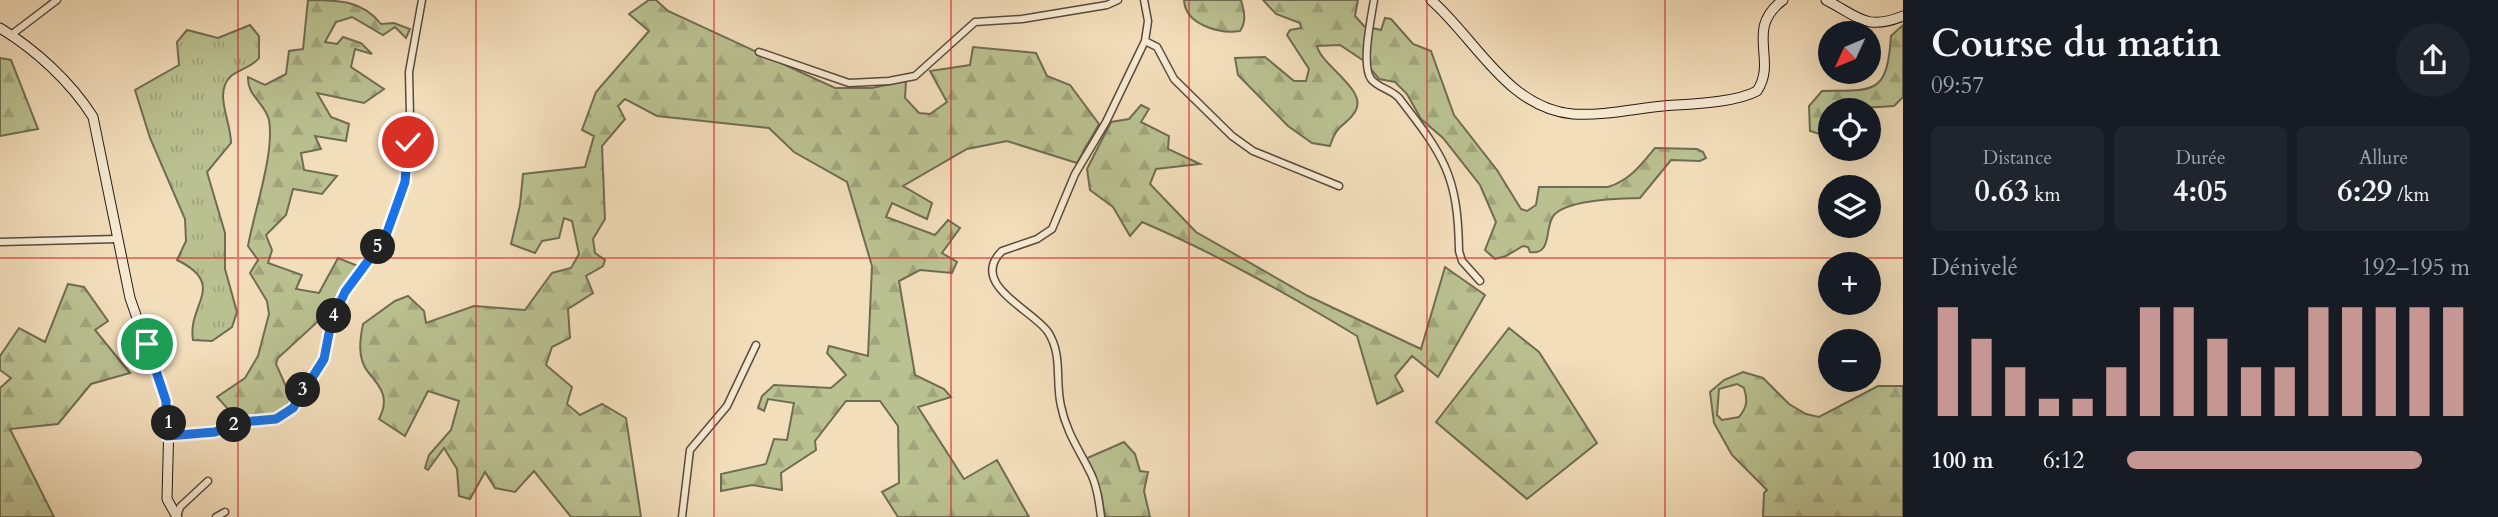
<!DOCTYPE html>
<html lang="fr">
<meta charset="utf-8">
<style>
:root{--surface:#171b24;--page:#20242c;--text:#f1f3f6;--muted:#9ea1a6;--accent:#c59692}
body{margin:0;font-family:Cardo,serif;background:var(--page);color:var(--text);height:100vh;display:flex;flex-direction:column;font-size:26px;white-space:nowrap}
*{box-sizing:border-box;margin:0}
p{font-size:23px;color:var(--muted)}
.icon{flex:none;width:38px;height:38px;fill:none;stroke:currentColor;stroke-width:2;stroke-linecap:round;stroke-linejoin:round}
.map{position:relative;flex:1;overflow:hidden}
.drawer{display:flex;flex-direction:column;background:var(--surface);width:595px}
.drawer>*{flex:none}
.needle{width:46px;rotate:226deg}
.buttons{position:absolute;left:1818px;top:21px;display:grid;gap:14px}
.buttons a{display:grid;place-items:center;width:63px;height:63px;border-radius:50%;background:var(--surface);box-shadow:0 7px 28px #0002;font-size:35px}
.pin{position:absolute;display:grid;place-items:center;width:60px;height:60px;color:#fff;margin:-30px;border:4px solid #fff;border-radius:50%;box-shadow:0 2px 7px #0007}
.km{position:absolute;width:35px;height:35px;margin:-18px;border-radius:50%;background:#222;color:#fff;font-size:19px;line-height:35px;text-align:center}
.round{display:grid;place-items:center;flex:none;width:74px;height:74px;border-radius:37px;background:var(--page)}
.head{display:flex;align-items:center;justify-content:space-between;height:119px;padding:0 28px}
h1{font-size:38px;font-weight:700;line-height:52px}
.figures{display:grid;grid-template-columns:repeat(3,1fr);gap:10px;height:119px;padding:7px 28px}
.figures div{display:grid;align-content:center;border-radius:10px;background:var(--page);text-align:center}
.figures b{font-size:30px;font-weight:700}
.figures small{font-size:19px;font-weight:400}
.figures p{font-size:19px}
.chart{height:196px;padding:14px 28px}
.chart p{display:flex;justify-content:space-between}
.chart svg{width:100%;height:126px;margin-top:7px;stroke:var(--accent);stroke-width:6}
ul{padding:0 28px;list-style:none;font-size:23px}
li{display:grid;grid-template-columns:112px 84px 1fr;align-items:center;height:52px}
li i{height:18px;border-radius:9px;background:var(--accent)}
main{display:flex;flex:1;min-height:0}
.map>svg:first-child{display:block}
.grass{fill:url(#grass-tufts);stroke:#706c52;stroke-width:2}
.forest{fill:url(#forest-firs);stroke:#706c52;stroke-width:2;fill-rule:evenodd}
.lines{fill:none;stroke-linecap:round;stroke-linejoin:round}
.street-casing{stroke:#594a3d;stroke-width:9}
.secondary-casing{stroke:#261813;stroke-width:11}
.street{stroke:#f7ead3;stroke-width:6}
.secondary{stroke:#f7ead3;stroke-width:9}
.route-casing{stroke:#fff;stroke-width:14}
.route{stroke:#1a73e8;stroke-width:9}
.grid{fill:none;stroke:#d62828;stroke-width:2;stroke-opacity:0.55}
</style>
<main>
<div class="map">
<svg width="1903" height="517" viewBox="0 0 1903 517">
<defs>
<pattern id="grass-tufts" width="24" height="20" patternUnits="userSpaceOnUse" patternTransform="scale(1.75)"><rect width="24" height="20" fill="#bac191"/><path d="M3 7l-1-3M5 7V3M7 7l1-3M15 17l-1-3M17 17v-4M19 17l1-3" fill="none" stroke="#a0a57c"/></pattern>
<pattern id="forest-firs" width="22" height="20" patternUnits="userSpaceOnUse" patternTransform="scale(1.75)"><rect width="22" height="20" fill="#bac191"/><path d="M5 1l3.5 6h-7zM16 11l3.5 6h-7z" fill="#a0a57c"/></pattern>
</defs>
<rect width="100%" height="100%" fill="#f3debb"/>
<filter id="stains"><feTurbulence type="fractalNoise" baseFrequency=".00286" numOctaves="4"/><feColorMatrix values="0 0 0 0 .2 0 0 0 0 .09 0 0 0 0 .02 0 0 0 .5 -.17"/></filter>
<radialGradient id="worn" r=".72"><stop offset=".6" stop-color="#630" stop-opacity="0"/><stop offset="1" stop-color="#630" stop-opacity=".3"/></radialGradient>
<!-- grass -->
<path class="grass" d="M250,25L259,36V58C252,67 240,69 231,76C213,93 231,120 231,143L207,172L225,233V269L237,312L232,327L212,341L193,340C187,304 228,285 177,260L186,241L185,219L150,138L135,90L179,65L177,42L187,30L218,38Z"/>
<!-- forest -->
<path class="forest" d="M308,0C338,0 362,0 381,24L394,23L410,29L406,38L395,27L383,35L352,17L336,22L325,42L337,44L343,37L361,43L372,54L355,49L351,67L384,89L364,103L317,93L331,117L349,124L346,141L315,136L321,149L301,153L304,170L337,176L322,194L293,189L286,215L266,235L272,250L268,263L302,275L296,289L319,293L338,258L358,266L338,303L278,358L276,364L292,400L274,416L239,421L217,397L245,378L258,356L269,314L267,301L250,273L258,260L248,246C254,212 275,152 269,120C265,103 247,96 248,77L265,85L286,74L289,51L303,49Z
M649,0H656L668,11L835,88H872L906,81L905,98L919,113L930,114L947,102L930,71L970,65L973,47L1036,53L1047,76L1070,85L1099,124L1077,163L1007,141L967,149L903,186L932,203L927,219L892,203L886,217L935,235L948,220L960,228L942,253L957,262L952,273L920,270L899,281L915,375L944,389L951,397L918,407L964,479L997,460L1029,517H898L882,492L899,483L898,426L880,401H846L815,441L816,450L781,473L782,490L752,485L721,491V474L766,464L774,439L787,440L794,403L768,399L764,411L758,408L762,396L774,385L831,388L846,375L827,353L829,346L868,356L872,266L847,182L794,152L769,128L657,116L625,99L618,106L625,119L602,146L605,219L593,239L595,253L605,260L603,266L586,276L593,293L568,309L570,338L552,347L546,365L572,387L567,404L580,415L602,404L626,418L641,517H571L534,471L515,492L495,488L485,472L470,499L459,496L457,469L444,448L428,470L425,468L429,455L451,430L459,401L428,391L405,436L379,419C390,398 381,387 368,372C357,358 360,339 363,324L395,301L408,296L424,311L426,323L474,306L525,310L552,273L571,268L579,254L572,221L564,218L559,238L542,241L535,253L511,244L520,205L523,174L585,167L594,136L582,130L596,92L649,31L629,14Z
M1184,0H1241C1244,11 1247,21 1240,31C1220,34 1185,25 1184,0Z
M1263,0H1358L1355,16L1364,26L1381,30L1385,18L1391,19L1413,44L1431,51L1454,115L1497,170L1521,209L1527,211L1536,205L1539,187H1608C1630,180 1641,165 1655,148L1697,149L1703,152L1706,158L1700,161L1671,160L1640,198C1620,199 1568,199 1554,215C1544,226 1553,256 1530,252L1528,247L1523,246L1506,256L1495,259L1485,250L1496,222L1480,185L1443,138L1421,119L1407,94L1395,82L1379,79L1364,61L1340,45L1317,46C1321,66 1369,90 1355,112C1346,127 1338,121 1330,146L1312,143L1288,126L1238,75L1235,58L1265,57L1294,81H1306L1309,69L1287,35L1290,30L1301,28L1300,23L1276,14Z
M1903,25V97L1894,106L1830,110V132L1823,135L1810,131L1809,106L1822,91C1875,90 1887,95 1891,36Z
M0,58L11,60L38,129L0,136Z
M1141,105L1149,109L1141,122L1169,136L1168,149L1200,164L1156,169L1150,184L1196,232L1308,296L1421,349L1445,267L1485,295L1438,377L1412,356L1395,376L1403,391L1377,404L1357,336C1287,294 1217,254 1142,222L1130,236L1113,207L1090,190L1087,169L1111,122L1129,119Z
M68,284L84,287L108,321L95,330L130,373L91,384L58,424L10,429L54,517H0V388L11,378L0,370V356L19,328L45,342Z
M1509,328L1539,352L1597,443L1527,499L1436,422Z
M1743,372L1763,378L1789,404L1806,414L1819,417L1878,386H1903V517H1763L1764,493L1767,490L1732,455L1714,423L1710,392L1724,380ZM1737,384L1744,388C1748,401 1747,407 1739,417L1722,420L1717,415L1719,389Z
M1124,442L1135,454L1140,471L1148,472L1144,491L1150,517H1105L1101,493L1085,459Z"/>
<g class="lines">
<defs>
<path id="street" d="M1374,0C1371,18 1361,65 1371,79C1378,88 1391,89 1399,98C1444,156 1458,175 1459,251L1462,261L1480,281
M11,35L57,0
M1145,41L1157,47L1174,79L1232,136L1253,151L1339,186
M759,52L849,83L889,81L915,76L975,22L1022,19L1107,5L1118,0
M0,242L117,239
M167,436L215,432L242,422L276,419L284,415L293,408L324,359L333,317L355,276L385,238L405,182L410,116L409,72L422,0
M177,517L180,507L208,481
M216,517L225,512
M682,517L690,450L727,406L756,345
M1101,517C1099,502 1097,484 1089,470C1078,448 1066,431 1061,406C1055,381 1063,355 1048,332C1033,310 968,284 1002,251L1037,239L1052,229L1075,174L1106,122L1145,41L1148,21L1144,0"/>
<path id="secondary" d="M1431,0C1476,39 1507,108 1573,114C1603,116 1633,109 1663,106C1689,104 1735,103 1757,91C1778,60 1744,29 1783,0
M1826,0C1859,17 1866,31 1903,16
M0,28C35,49 71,82 93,117L130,298L166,401L169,420L167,499L177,517"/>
</defs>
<!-- street casing -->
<use href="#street" class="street-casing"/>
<!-- secondary casing -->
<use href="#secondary" class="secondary-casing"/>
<!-- street -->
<use href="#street" class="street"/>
<!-- secondary -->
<use href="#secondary" class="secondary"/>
</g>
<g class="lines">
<defs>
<path id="route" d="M147,344L166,401L167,436L215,432L242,422L276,419L293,408L324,359L331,323L345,292L385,238L405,182L408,142"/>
</defs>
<!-- route casing -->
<use href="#route" class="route-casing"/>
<!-- route -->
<use href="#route" class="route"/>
</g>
<!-- grid -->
<path class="grid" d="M238,0V517M476,0V517M714,0V517M951,0V517M1189,0V517M1427,0V517M1665,0V517M0,258H1903"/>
<rect width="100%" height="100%" filter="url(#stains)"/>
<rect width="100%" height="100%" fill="url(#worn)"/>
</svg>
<div class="buttons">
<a><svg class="needle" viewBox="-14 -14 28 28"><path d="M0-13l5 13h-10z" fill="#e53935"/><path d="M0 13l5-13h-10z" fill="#9ea1a6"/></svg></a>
<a><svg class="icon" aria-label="locate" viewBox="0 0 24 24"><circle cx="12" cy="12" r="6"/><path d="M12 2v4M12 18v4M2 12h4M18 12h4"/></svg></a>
<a><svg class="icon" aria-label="layers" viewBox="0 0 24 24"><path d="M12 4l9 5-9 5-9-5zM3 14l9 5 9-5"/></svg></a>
<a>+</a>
<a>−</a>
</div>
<div class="pin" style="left:147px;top:344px;background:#1e9e55"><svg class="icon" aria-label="arrive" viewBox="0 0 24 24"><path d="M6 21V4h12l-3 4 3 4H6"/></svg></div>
<div class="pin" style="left:408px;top:142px;background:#d93025"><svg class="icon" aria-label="check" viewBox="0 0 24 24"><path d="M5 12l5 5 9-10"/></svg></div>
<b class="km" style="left:169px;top:423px">1</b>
<b class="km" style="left:234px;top:425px">2</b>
<b class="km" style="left:303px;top:390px">3</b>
<b class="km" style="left:334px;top:316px">4</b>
<b class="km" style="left:378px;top:247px">5</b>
</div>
<section class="drawer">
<div class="head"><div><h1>Course du matin</h1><p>09:57</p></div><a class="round"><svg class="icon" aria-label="share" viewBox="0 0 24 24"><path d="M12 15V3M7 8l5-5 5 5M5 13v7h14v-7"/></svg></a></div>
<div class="figures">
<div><p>Distance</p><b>0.63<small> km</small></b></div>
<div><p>Durée</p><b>4:05</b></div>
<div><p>Allure</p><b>6:29<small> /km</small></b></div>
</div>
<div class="chart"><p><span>Dénivelé</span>192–195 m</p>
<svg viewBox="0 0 160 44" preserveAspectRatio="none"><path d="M5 44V6M15 44V17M25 44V27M35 44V38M45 44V38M55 44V27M65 44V6M75 44V6M85 44V17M95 44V27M105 44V27M115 44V6M125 44V6M135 44V6M145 44V6M155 44V6"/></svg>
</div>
<ul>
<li><b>100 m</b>6:12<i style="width:86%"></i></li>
</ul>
</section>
</main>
